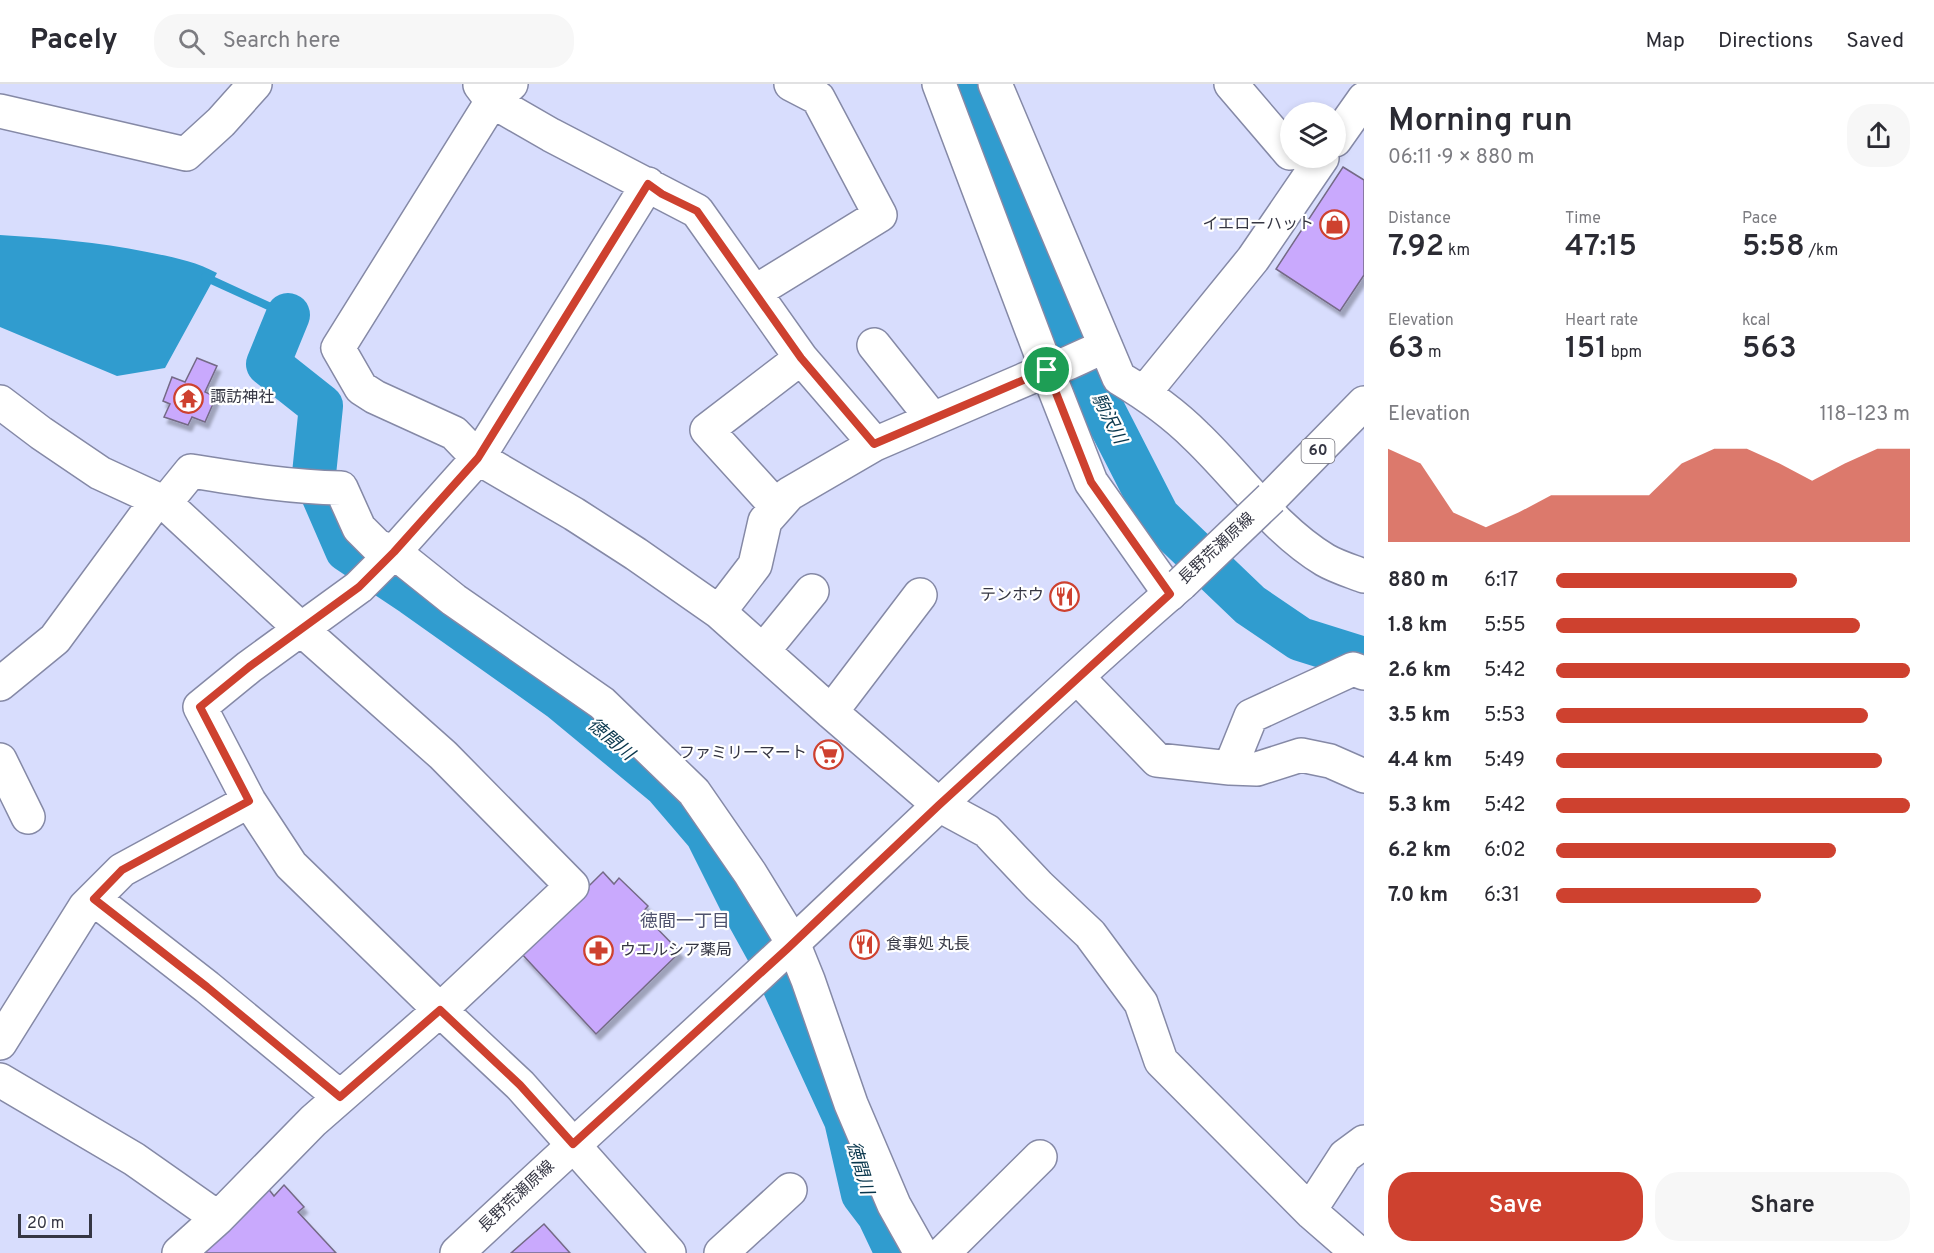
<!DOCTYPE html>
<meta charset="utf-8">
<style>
:root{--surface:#fff;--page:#f7f7f7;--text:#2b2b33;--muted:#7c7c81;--line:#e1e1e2;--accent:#ce412f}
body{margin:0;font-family:Overpass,"Noto Sans JP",sans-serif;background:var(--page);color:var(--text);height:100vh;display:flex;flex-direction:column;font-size:22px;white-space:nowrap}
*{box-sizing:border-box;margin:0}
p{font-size:20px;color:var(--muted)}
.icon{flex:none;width:33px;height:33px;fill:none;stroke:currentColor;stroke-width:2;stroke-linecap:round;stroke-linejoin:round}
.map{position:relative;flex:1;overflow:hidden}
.panel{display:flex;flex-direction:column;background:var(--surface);width:570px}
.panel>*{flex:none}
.buttons{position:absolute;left:1280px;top:18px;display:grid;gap:12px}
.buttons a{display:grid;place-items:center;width:66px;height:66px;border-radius:50%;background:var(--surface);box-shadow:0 3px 9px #0003;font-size:30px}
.scale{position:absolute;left:18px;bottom:15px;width:74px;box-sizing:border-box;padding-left:6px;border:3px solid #353643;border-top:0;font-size:16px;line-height:21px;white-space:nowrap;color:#353643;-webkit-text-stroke:4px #fff;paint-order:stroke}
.pin{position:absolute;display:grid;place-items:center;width:51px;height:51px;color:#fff;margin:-26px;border:3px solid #fff;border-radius:50%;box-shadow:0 2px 6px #0007}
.round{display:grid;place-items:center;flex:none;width:63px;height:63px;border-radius:24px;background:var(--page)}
.headline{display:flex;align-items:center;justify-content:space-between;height:102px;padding:0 24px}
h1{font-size:33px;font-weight:600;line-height:45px}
.stats{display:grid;grid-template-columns:repeat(3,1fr);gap:9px;height:102px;padding:6px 24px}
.stats div{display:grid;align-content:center}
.stats b{font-size:30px;font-weight:600}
.stats small{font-size:16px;font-weight:400}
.stats p{font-size:16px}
.chart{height:168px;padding:12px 24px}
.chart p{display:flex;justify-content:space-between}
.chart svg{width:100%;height:108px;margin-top:6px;fill:var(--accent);opacity:.7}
.cta{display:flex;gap:12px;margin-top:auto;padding:12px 24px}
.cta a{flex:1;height:69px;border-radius:24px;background:var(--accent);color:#fff;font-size:24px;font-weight:600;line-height:69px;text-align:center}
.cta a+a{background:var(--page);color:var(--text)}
ul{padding:0 24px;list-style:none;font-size:20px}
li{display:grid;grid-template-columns:96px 72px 1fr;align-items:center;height:45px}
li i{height:15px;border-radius:8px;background:var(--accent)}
header{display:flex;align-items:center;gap:36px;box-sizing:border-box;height:84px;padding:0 30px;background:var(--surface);border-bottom:2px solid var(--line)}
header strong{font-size:28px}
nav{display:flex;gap:33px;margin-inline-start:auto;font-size:21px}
.search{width:420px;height:54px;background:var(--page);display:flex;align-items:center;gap:15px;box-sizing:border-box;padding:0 21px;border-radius:24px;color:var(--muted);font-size:22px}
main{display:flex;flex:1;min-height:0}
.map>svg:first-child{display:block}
.water{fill:#309ccf}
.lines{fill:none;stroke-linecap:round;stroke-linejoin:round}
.stream{stroke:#309ccf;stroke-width:8}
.river{stroke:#309ccf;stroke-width:44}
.building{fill:#c9a9fd;stroke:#746a86;stroke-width:1.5;filter:url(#shadow)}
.minor-casing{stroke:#8589a6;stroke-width:36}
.major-casing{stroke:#8589a6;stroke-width:36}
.minor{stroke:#fff;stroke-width:33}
.major{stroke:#fff;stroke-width:33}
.major-bridge-casing{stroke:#8589a6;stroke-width:36;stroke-linecap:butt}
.major-bridge{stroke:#fff;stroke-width:33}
.route-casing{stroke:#fff;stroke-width:12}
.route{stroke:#ce412f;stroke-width:8}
.labels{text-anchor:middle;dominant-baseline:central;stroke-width:4.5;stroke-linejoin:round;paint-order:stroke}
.shield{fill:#fff;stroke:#72727b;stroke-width:1.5}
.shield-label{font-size:15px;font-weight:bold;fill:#353643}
.poi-label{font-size:16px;fill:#353643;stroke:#fff;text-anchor:end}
.street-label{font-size:16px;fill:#353643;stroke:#fff}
.water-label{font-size:18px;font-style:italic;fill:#08364c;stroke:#fff}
.neighbourhood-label{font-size:18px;fill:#50536e;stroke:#fff}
</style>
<header>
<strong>Pacely</strong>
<div class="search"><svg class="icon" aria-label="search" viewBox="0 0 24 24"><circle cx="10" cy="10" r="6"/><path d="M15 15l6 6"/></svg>Search here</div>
<nav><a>Map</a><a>Directions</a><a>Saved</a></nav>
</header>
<main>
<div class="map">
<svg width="1364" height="1169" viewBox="0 0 1364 1169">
<defs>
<filter id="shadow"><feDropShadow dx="3.5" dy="6" stdDeviation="1.5" flood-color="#0004"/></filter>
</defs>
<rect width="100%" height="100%" fill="#d8ddfd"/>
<!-- water -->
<path class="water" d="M0,151C49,154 98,158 147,168C172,173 195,177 217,189L165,284L117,292L0,243Z"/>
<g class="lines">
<!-- stream -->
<path class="stream" d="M205,193L288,231"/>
<!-- river -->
<path class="river" d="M963,0L1059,228L1095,310L1158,433L1250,521L1300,555L1364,575
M288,231L268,280L321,322L314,390L347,466L413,510L561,615L665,701L707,750L744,824L770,871L846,1036L863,1110L879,1131L897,1169"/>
</g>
<!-- building -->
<path class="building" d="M1343,83L1364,96V191L1340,227L1276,185Z
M197,274L217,282L205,308L216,313L205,338L192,333L188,341L164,333L170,320L163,317L172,293L185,298Z
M603,788L614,800L619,794L648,822L642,829L680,868L596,950L521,869Z
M284,1101L304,1123L298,1128L336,1169H196L267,1103L274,1112Z
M544,1140L570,1169H511Z"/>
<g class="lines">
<defs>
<path id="minor" d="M511,0L492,17L338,264L361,304L375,313L454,349L478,374L574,430L636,470L719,528L831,628L939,721L987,747L1039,802L1090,850L1141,919L1161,977L1312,1129L1358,1169
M939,0L1047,286L1091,398L1170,510
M995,0L1119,294C1146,310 1173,329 1196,352C1239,393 1274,445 1325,476C1337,483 1351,487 1364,492
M1231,0L1290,69
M480,1L492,17L551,51L697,127L801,274L875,360
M0,27L186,70L221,38L255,0
M1335,56L1364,15
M648,100L478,374L394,468L359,503L249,583L200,623L249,717L291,781L440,926L520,1001L669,1169
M755,208L880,131L818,14L791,0
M874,261L932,334
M1144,309L1253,175L1322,74
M0,318L41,349L100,389L165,419L301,545L443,671L572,802L440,926L313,1037L218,1134L179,1169
M165,419L191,387C241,395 290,403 341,404L359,444L377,462L394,468L454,516L602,619L694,708L750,789L793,859L808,896L851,1020L894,1121L921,1169
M777,423L707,346L801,274
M719,528L755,481L765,437L789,410L875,360L1047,286C1068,282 1085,269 1106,263
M763,567L812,507
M1077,593L1157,676L1230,684L1251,632L1353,585L1364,589
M0,600L55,555L157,416
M831,628L920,511
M0,676L28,733
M1230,684L1257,685L1301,671L1330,677L1364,692
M94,815L207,903L340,1013
M0,959L85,823L122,786L249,717
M0,996L134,1075L218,1134
M1310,1126L1345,1072L1364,1058
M721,1169L790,1106
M943,1169L1040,1073"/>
<path id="major" d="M1271,414L1364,319
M457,1169C568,1065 681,964 792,860C921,739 1048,615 1181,500"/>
</defs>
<!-- minor casing -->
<use href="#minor" class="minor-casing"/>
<!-- major casing -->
<use href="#major" class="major-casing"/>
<!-- minor -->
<use href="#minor" class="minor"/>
<!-- major -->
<use href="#major" class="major"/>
<defs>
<path id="major-bridge" d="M1181,500L1271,414"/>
</defs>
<!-- major-bridge casing -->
<use href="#major-bridge" class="major-bridge-casing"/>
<!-- major-bridge -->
<use href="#major-bridge" class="major-bridge"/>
</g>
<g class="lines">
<defs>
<path id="route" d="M648,100L662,110L697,127L801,274L874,360L1047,286L1091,398L1170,510L939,721L787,865L573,1060L520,1001L440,926L340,1013L207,903L94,815L122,786L249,717L200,623L249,583L359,503L394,468L478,374Z"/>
</defs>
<!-- route casing -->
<use href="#route" class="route-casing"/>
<!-- route -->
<use href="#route" class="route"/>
</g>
<!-- icons -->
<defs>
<symbol id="shop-ring" viewBox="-11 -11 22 22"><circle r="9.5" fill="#fff" stroke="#ce412f" stroke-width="1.5"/><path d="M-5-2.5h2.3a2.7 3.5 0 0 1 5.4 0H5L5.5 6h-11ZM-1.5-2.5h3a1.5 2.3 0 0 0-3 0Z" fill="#ce412f"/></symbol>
<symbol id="temple-ring" viewBox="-11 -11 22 22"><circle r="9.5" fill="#fff" stroke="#ce412f" stroke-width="1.5"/><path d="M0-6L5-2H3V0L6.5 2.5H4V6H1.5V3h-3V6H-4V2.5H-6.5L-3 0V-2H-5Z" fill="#ce412f"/></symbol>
<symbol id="restaurant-ring" viewBox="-11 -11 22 22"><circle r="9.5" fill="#fff" stroke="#ce412f" stroke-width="1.5"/><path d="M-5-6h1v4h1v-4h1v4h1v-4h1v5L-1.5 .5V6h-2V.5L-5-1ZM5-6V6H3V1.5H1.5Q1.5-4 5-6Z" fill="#ce412f"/></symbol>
<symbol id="supermarket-ring" viewBox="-11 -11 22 22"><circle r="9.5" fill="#fff" stroke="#ce412f" stroke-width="1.5"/><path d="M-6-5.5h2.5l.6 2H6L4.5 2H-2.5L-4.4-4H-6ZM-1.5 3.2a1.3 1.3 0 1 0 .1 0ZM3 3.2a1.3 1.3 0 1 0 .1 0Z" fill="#ce412f"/></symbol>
<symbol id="pharmacy-ring" viewBox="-11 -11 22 22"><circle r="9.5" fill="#fff" stroke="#ce412f" stroke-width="1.5"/><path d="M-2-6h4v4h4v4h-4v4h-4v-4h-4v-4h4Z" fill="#ce412f"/></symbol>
</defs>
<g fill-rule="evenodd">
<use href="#shop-ring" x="1318" y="124" width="33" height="33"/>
<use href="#temple-ring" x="172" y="298" width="33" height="33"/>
<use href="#restaurant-ring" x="1048" y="496" width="33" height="33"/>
<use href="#supermarket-ring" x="812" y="654" width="33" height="33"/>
<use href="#restaurant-ring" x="848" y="844" width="33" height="33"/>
<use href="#pharmacy-ring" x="582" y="850" width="33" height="33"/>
</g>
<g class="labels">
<!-- shield labels -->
<rect class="shield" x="1301.5" y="355" width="33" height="24" rx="4.5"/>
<g class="shield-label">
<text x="1318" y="367">60</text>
</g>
<!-- poi labels -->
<g class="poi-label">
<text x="1314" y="141">イエローハット</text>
<text x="210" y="314" text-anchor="start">諏訪神社</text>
<text x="1044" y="512">テンホウ</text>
<text x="807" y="670">ファミリーマート</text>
<text x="886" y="861" text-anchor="start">食事処 丸長</text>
<text x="620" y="867" text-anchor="start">ウエルシア薬局</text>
</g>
<!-- street labels -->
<g class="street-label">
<text transform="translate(1217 465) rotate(-43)">長野荒瀬原線</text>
<text transform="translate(517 1113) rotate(-43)">長野荒瀬原線</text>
</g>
<!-- water labels -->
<g class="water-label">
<text transform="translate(1108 335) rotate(63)">駒沢川</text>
<text transform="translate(610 656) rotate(40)">徳間川</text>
<text transform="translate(859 1084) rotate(74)">徳間川</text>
</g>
<!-- neighbourhood labels -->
<g class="neighbourhood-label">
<text x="685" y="838">徳間一丁目</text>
</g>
</g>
</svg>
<div class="buttons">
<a><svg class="icon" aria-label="layers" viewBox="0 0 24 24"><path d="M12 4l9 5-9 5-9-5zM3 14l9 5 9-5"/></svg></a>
</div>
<div class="scale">20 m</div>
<div class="pin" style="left:1047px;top:286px;background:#1e9e55"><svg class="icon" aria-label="arrive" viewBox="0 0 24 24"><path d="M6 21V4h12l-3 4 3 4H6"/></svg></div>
</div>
<section class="panel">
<div class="headline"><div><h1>Morning run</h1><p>06:11 · 9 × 880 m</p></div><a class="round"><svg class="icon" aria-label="share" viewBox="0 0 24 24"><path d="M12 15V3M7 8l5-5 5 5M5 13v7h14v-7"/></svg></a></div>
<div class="stats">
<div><p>Distance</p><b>7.92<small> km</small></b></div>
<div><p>Time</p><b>47:15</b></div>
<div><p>Pace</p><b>5:58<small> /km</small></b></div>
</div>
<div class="stats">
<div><p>Elevation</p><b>63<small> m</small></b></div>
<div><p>Heart rate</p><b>151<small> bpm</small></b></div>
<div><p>kcal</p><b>563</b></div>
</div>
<div class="chart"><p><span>Elevation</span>118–123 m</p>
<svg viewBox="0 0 160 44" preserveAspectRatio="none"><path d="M0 44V6L10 12L20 32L30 38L40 32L50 25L60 25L70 25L80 25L90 12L100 6L110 6L120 12L130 19L140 12L150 6L160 6V44z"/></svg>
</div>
<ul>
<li><b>880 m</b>6:17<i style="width:68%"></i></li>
<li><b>1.8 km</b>5:55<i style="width:86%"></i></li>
<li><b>2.6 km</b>5:42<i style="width:100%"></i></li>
<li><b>3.5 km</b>5:53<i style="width:88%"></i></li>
<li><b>4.4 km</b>5:49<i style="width:92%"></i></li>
<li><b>5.3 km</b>5:42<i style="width:100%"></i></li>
<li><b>6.2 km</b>6:02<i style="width:79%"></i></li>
<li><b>7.0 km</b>6:31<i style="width:58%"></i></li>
</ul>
<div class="cta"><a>Save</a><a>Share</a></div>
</section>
</main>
